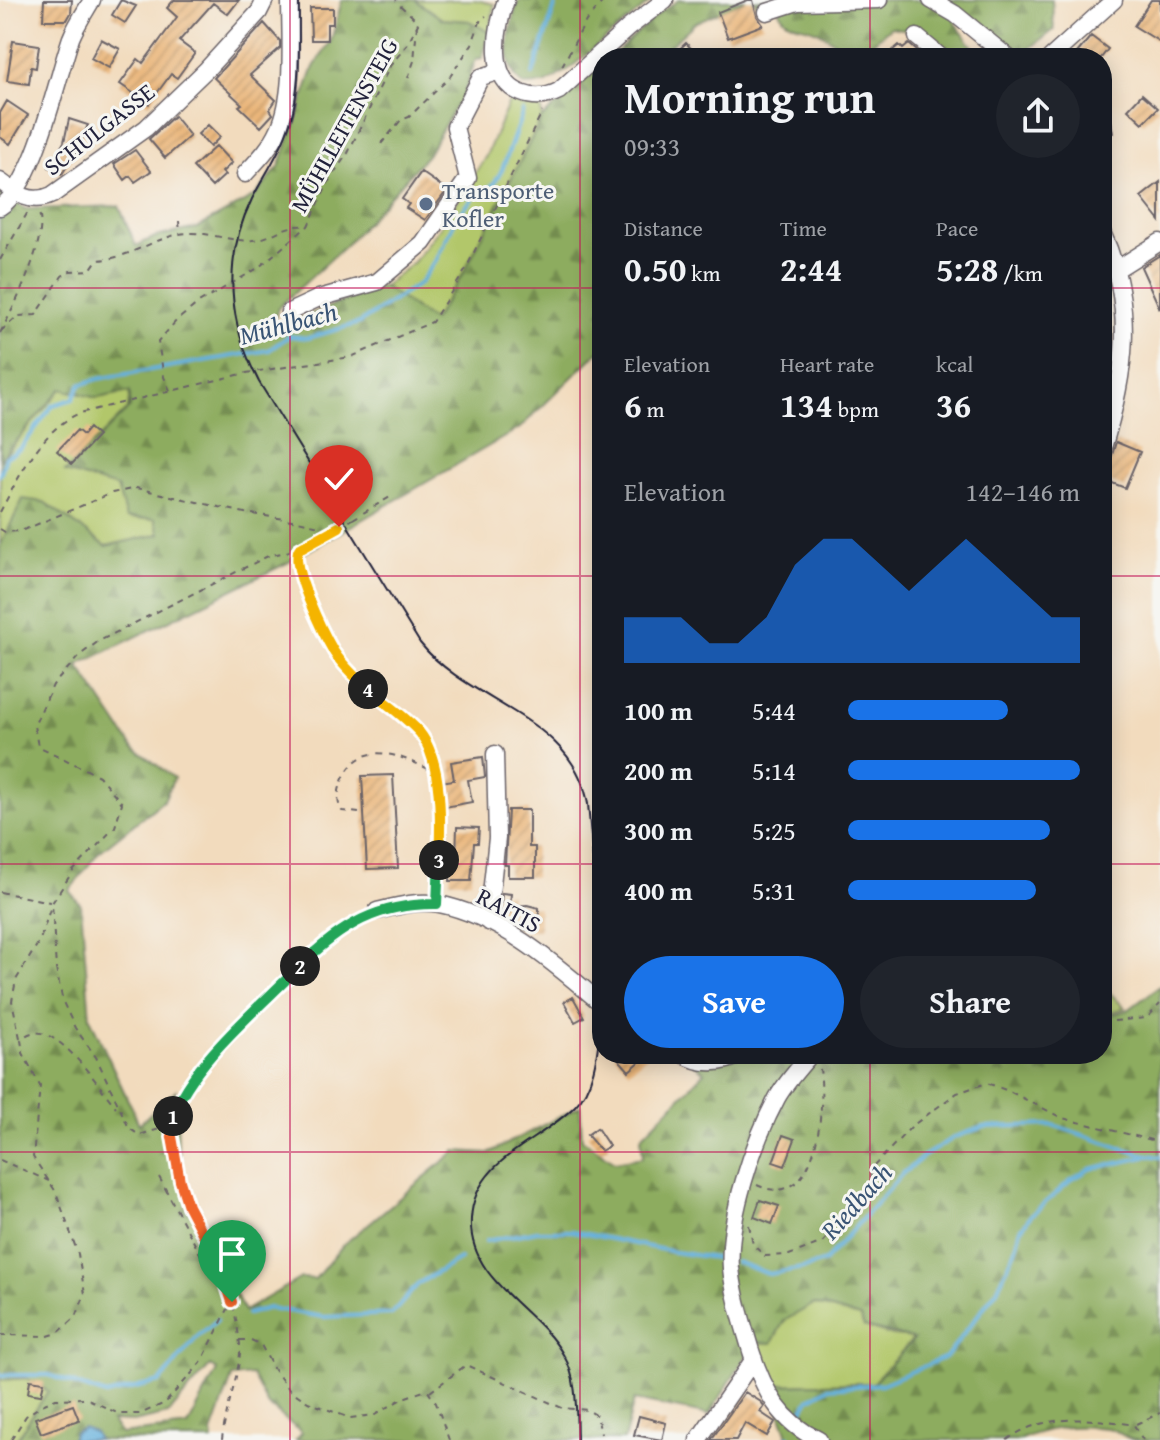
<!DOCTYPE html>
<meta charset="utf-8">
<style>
:root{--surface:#171b24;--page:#20242c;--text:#f1f3f6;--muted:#9ea1a6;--accent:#1a73e8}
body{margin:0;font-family:"Gentium Book Plus",serif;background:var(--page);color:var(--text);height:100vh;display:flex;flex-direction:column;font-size:30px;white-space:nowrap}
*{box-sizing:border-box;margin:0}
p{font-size:26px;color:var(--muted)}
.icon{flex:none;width:44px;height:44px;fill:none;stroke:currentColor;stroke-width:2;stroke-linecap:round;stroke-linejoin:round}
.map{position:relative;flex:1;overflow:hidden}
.details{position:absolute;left:592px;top:48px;width:520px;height:1016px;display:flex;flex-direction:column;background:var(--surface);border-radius:32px;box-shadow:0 4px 20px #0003}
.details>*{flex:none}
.pin{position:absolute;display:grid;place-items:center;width:68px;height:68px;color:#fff;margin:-82px -34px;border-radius:50% 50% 50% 0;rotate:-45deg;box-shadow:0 0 8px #0007}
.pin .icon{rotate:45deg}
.km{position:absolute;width:40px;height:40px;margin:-20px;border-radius:50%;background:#222;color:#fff;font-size:22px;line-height:40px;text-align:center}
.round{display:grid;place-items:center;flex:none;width:84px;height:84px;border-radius:42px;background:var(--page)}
.overview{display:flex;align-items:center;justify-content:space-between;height:136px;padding:0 32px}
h1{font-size:44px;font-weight:800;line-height:60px}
.metrics{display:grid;grid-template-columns:repeat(3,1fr);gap:12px;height:136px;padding:8px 32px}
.metrics div{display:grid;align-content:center}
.metrics b{font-size:34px;font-weight:800}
.metrics small{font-size:22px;font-weight:400}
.metrics p{font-size:22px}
.chart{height:224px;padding:16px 32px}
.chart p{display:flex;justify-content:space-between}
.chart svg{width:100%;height:144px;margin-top:8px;fill:var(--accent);opacity:.7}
.action{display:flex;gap:16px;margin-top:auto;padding:16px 32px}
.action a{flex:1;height:92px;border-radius:48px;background:var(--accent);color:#fff;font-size:32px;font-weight:800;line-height:92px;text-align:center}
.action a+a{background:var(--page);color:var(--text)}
ul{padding:0 32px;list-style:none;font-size:26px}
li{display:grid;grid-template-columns:128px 96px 1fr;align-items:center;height:60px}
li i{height:20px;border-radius:10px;background:var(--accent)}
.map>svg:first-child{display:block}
.green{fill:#b2c76b;stroke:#6a7453;stroke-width:2}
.forest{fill:url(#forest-firs);stroke:#58674d;stroke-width:2;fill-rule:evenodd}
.water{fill:#65b0dd;stroke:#44698c;stroke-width:2}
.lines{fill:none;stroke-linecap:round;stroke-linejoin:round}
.stream{stroke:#65b0dd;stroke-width:4}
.building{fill:url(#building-hatch)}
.minor-casing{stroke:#6b6368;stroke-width:19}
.path{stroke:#6b6368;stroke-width:2;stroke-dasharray:6 6;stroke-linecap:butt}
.minor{stroke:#fff;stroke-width:16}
.tram{stroke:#22223b;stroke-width:2}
.path-bridge{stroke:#6b6368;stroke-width:2;stroke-dasharray:6 6;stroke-linecap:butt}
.split-1-casing{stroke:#fff;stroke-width:16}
.split-2-casing{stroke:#fff;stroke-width:16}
.split-3-casing{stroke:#fff;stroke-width:16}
.split-4-casing{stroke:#fff;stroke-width:16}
.split-5-casing{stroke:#fff;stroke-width:16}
.split-1{stroke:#f0652b;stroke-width:10}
.split-2{stroke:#22a559;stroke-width:10}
.split-3{stroke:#22a559;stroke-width:10}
.split-4{stroke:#f5b400;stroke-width:10}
.split-5{stroke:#f5b400;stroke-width:10}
.grid{fill:none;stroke:#c2185b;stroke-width:2;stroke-opacity:0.55}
.service-dot{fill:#5c6f8a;stroke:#f6f6f2;stroke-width:3}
.labels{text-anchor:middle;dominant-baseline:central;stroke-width:6;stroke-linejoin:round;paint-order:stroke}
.street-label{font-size:24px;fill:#22223b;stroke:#f6f6f2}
.service-label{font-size:24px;fill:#4e5e75;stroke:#f6f6f2;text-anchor:start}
.water-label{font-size:26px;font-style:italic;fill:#395474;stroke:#f6f6f2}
</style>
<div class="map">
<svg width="1160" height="1440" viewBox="0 0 1160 1440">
<defs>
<pattern id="forest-firs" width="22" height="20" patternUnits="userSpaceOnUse" patternTransform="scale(2)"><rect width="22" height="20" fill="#8dac5f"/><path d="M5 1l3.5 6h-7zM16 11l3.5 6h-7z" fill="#738c50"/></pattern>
<pattern id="building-hatch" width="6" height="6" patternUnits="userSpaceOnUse" patternTransform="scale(2)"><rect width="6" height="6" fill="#eab67a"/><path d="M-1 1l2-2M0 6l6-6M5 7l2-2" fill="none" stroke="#c89c6a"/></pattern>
</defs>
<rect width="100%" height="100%" fill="#f6f6f2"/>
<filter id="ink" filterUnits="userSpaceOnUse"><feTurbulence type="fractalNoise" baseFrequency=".0125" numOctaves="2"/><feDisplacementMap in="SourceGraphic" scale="16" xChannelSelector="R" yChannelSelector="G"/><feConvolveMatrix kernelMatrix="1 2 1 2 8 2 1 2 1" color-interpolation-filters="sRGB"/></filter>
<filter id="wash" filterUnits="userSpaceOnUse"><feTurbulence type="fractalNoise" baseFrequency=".006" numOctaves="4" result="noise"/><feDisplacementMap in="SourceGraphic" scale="32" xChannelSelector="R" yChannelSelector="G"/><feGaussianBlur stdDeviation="1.8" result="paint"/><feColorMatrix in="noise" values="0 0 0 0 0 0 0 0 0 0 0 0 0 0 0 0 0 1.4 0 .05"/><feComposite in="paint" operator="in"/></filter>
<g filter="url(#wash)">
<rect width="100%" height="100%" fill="#f2dbbd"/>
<!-- green -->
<path class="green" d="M415,0H476L494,4L490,33L469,21L442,19Z
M510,100L521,106L541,107L542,118L464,272L433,321L383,287L414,262L446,219L486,156Z
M61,388L97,398L130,392L117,487L126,518L155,519L160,534L106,546L44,502L0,546V461Z
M1102,985L1125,1008L1102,1015Z
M813,1304L860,1317L864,1327L893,1336L914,1338L873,1383L770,1385L755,1342L772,1343L784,1320Z
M26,1378L49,1391L16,1440H0V1380Z"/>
<!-- forest -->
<path class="forest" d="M342,0H415L442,19L469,21L490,33L482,58L476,59L460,105L457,104L427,155L346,245L278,308L272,329L383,286L433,321L464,272L542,118L602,65V348L520,428L287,563L78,665L132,746L174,778L164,800L98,853L69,891L81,905L90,1018L139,1124L176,1090L178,1145L189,1200L244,1311L301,1278L315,1279L343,1245L456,1151L489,1153L580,1106L582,1139L615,1162L643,1157L641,1137L705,1072L681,1054H1102V1017L1128,1010L1160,986V1440C1152,1440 1142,1440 1134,1440C1124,1438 1117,1429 1106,1428C1076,1424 1046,1428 1018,1440H783L788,1435L770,1385L873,1383L914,1339L864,1327L860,1317L814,1304L784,1321L772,1343L755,1342L709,1415L634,1400L624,1440H296L302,1433L267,1404L252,1375L232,1377L212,1433L213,1440H16L48,1391L26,1378L0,1380V546L23,499L44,502L106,546L160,534L155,519L126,518L117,487L65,472L130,407V392L97,398L61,389L0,460V191L25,209L119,206L136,246L155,237L197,228L255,196L279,167L314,67L331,41ZM210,1366L217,1370L188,1426L121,1434L111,1421L134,1422L168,1414Z
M519,0H653L569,69L545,84L523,85C499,63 509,27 519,0Z
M679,0H746L696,22L664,51L661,58H610L663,10Z
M754,0H1052L1054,30L1017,58L967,15L955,23L979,55V58H948L914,31L891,27L867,47L848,53C839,46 831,39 821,33C802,21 783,31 776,2L759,9Z"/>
<!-- water -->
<path class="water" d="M83,1428L94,1432L98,1440H72L74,1433Z"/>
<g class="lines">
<!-- stream -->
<path class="stream" d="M533,74L557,0
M0,217L8,212
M0,475L6,457L21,448L53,405L73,399L80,385L97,379L269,350L289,336L308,338L359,323L420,283L436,260L457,217L474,197L493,185L502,170L523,111
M486,1241L537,1231H572L674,1252L728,1260
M736,1262L769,1274L808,1267L825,1261L902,1174L924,1156L955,1137L983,1127L1053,1125L1137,1153L1160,1157
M247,1314L269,1308L324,1317L392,1314L419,1283L460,1259
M0,1375H49L106,1395L160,1382L196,1338L217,1320
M800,1415L809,1399L828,1388L882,1384L946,1357L997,1290L1015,1251L1021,1229L1031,1215L1071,1180L1090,1169L1145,1157
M786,1440L789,1436"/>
</g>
<g id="blocks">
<!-- building -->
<path class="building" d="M44,0H72L71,13L67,20H43Z
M121,0L136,6L125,23L112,15Z
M174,0H239L228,14L213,3L179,41L195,53L177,78L171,74L149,104L120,84L138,59L143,63L177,17L167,8Z
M748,0H753L757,16L763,25L728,38L718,12Z
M1151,0H1160V42L1134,26Z
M310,8H333V24H327V40H311Z
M264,23L280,41V48L250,75L276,100L270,109L273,114L261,127L239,106L242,104L214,78Z
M1091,36L1108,49L1101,58H1073Z
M101,39L120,49L109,68L91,58Z
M13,41L39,45L36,68L31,67L29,84L7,81Z
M686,43L700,58H670Z
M909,44L925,58H884L899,45L903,49Z
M1142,94L1158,108L1143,123L1128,109Z
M7,101L28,115L10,144L0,137V113Z
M1108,101L1113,133L1102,135V102Z
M174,116L190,136L165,158L149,139Z
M69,119L88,125L76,152L62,174L49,167L64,142Z
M208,125L220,137L210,147L198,134Z
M216,146L232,163L222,172L225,175L212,187L193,167Z
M135,150L151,171L135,182L130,176L125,180L114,164Z
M421,172L447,190L425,220L406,208L409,204L402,199Z
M1160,182V221L1141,197Z
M1160,255V309L1141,267Z
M89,428L98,436L72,464L57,451L77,430L83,435Z
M1116,442L1140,452L1125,488L1102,479V470L1112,455Z
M483,757L485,777L468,780L472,802L444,807L440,782L454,780L451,762Z
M393,775L398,868L367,869L362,776Z
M508,810H529V847H535V877H508V865H505Z
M457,827L479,828L478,843H474L471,881H450L451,858H456Z
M502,893L511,894L509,914L500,913Z
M527,905L539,908V930H526L516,924V906Z
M573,997L584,1017L575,1022L564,1002Z
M614,1054H649L629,1071Z
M597,1128L609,1146L601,1151L587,1135Z
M783,1135L795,1139L785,1166L773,1162Z
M760,1200L779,1206L772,1224L754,1217Z
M30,1380L44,1382L41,1395L28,1393Z
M745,1392L761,1402L764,1406L760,1412L775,1422L767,1436L745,1423L736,1440H711Z
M73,1405L79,1420L41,1433L35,1418Z
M639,1416L666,1423L662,1440L634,1435Z"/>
</g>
</g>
<g filter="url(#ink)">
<use href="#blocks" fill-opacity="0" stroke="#6b6368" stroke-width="2"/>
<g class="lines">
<defs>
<path id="minor" d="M506,0C496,28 487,80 521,93C534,98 547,97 559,91L628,28L665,0
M931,0L955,14L1009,58
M767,12L798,2L879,0
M917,37L942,58
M1050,58L1114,0
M245,174C258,160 271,147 279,129C295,95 290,38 290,0
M0,181C17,194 31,205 52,195L146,128L207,69L259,12L265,0
M0,207C35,185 57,78 71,38C76,25 85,12 92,0
M1102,232C1136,307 1126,374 1102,451
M1117,269L1160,242
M289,312L319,298L377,282L423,243L468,178L455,127L481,77L500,71
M377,911C397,906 418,900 439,904C502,917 554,963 602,1004
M488,922L497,838L495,754
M683,1054C701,1066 724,1064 742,1054
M811,1054C799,1068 786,1082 777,1098C754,1141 727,1219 731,1268C734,1296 743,1324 751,1351C764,1391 780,1422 819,1440
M698,1440L754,1359"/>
</defs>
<!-- minor casing -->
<use href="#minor" class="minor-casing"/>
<!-- path -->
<path class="path" d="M562,66L586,21L604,0
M408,78L414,61L417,25
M381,144L401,120L409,117L449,78L472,44L481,19L486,16
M179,221L180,233
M0,260L28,212
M1,331L18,316L36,315L62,276L70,271L90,270L97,260C127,259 149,241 179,234C205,229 229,243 253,240C274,238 282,224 306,226
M0,333C14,308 48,239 39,213
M170,391L164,377L158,342L176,321L197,304L258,268L308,226L331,177L348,153L390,66L406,46L418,24C412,13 402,10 396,0
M0,512C19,477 41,429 80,413L246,373L351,357L432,322L465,271L542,112
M353,519L390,497
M0,529L5,532L21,531L112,493L136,488L245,513L298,521L319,526L326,532
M298,550C292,564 302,583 309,596C322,625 332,653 354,676C376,698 413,714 426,743C447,788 440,842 437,890
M359,813L342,811C336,802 338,791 342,781C361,736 400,756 433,771
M0,892L50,902
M1102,1022L1147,1018L1160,1004
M20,1038L12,1001L16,980L40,940L51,906
M170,1126L139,1135L129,1128L96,1057L75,1028L63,1002L56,969L52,903L73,871L115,827L122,803L99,776L38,746L34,726L53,685L80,655L99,641L268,556L299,549L339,527
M0,1160L49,1181
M159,1177L205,1263L221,1270
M757,1185C819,1214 825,1106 820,1069
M749,1225L753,1245L765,1256L789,1255L823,1242L870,1190L872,1168L912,1126L957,1093L987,1083L1011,1092L1062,1118L1160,1142
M0,1335L48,1336L58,1333L76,1317L85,1294L78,1254L56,1192L33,1157L40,1086L23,1053L21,1040C48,1008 98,1086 116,1107
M239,1340H251L261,1345L274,1370L290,1390L308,1402L350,1418L375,1415L403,1398L427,1390L436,1403L449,1440
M430,1392L466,1365L562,1408L588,1410L597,1416L601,1434
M1136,1424L1160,1413
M11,1440L26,1416L42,1405L56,1399L86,1398L119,1414H140L165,1403L201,1363L231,1303
M222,1440C224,1414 242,1367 240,1345C237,1320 231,1291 221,1269C198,1217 153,1157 179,1098C192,1068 224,1044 246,1021C282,984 317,941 364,918
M1007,1440C1042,1413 1093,1418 1134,1425L1143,1440"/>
<!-- minor -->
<use href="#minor" class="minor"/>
<!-- tram -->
<path class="tram" d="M299,0C298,41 302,83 290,122C282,150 265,174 252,199C222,260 228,323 259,382L420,643C470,705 573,716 588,804L602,958
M577,1440C576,1414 578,1379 564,1356C537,1307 468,1282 471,1219C474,1159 539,1143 575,1106C597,1084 598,1043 602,1014"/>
<!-- path-bridge -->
<path class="path-bridge" d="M339,527L353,519"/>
</g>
</g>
<g class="lines" filter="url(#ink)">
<defs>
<path id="split-1" d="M173,1116L170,1126L180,1181L188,1206L222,1271L232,1302"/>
<path id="split-2" d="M173,1116C189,1065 262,1005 300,966"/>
<path id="split-3" d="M300,966C341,925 379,903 437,904L439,860"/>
<path id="split-4" d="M368,689C385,703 405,716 420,733C443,762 441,825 439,860"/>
<path id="split-5" d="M339,527L299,549C289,565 324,635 334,652C343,666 356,678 368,689"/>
</defs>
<!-- split-1 casing -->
<use href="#split-1" class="split-1-casing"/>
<!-- split-2 casing -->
<use href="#split-2" class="split-2-casing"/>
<!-- split-3 casing -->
<use href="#split-3" class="split-3-casing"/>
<!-- split-4 casing -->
<use href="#split-4" class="split-4-casing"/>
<!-- split-5 casing -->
<use href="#split-5" class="split-5-casing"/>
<!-- split-1 -->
<use href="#split-1" class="split-1"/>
<!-- split-2 -->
<use href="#split-2" class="split-2"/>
<!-- split-3 -->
<use href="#split-3" class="split-3"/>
<!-- split-4 -->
<use href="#split-4" class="split-4"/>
<!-- split-5 -->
<use href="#split-5" class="split-5"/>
</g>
<!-- grid -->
<path class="grid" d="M290,0V1440M580,0V1440M870,0V58M0,288H602M1102,288H1160M0,576H602M1102,576H1160M0,864H602M1102,864H1160M870,1054V1440M0,1152H1160"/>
<!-- markers -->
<circle class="service-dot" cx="426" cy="204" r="8"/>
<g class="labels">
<!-- street labels -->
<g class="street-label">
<text transform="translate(344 125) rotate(-61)">MÜHLLEITENSTEIG</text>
<text transform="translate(99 129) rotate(-38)">SCHULGASSE</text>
<text transform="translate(509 910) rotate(28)">RAITIS</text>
</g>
<!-- service labels -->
<g class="service-label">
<text x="442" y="190">Transporte<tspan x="442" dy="28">Kofler</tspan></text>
</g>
<!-- water labels -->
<g class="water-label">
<text transform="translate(288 323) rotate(-15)">Mühlbach</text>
<text transform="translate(856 1201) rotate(-48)">Riedbach</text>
</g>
</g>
</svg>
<div class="pin" style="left:232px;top:1302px;background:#1e9e55"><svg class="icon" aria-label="arrive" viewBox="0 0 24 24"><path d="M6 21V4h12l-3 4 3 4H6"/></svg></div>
<div class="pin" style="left:339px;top:527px;background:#d93025"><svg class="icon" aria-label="check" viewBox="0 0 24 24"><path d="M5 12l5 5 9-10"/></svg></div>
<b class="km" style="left:173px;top:1116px">1</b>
<b class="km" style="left:300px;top:966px">2</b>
<b class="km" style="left:439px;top:860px">3</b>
<b class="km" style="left:368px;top:689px">4</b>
<section class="details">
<div class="overview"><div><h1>Morning run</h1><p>09:33</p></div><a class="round"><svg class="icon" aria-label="share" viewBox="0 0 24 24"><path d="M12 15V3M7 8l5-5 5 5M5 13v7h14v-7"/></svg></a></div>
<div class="metrics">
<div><p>Distance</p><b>0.50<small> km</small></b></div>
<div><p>Time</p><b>2:44</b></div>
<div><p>Pace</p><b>5:28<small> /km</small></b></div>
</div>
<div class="metrics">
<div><p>Elevation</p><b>6<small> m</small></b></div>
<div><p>Heart rate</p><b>134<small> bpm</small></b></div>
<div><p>kcal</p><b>36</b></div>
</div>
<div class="chart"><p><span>Elevation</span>142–146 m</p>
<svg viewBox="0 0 160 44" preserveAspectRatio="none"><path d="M0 44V30L10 30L20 30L30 38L40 38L50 30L60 14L70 6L80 6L90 14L100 22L110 14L120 6L130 14L140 22L150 30L160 30V44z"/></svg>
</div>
<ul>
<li><b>100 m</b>5:44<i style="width:69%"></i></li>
<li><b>200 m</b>5:14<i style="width:100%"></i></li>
<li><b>300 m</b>5:25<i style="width:87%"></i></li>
<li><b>400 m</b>5:31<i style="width:81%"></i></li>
</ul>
<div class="action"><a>Save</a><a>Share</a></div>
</section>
</div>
